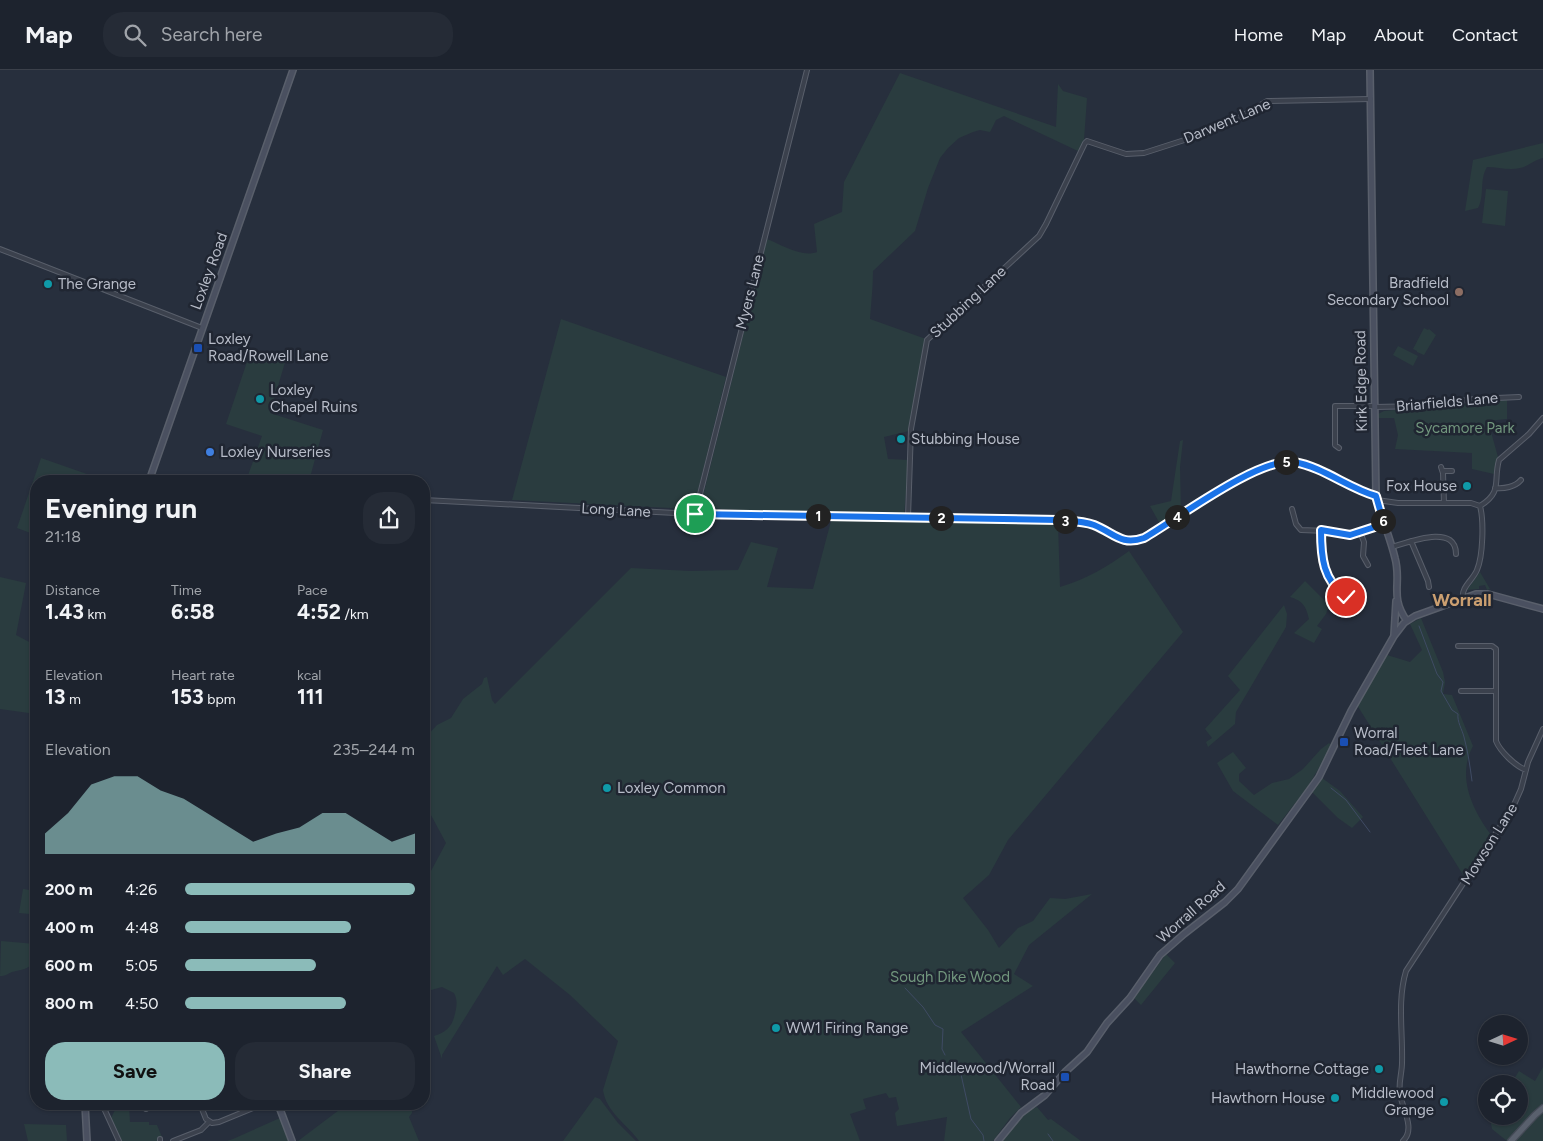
<!DOCTYPE html>
<meta charset="utf-8">
<style>
:root{--surface:#1d232e;--page:#252b36;--text:#f1f3f6;--muted:#a0a4aa;--line:#3b404a;--accent:#8bbbb9}
body{margin:0;font-family:Figtree,sans-serif;background:var(--page);color:var(--text);height:100vh;display:flex;flex-direction:column;font-size:19px;white-space:nowrap}
*{box-sizing:border-box;margin:0}
p{font-size:16px;color:var(--muted)}
.icon{flex:none;width:28px;height:28px;fill:none;stroke:currentColor;stroke-width:2;stroke-linecap:round;stroke-linejoin:round}
.map{position:relative;flex:1;overflow:hidden}
.panel{position:absolute;left:30px;top:405px;width:400px;height:635px;display:flex;flex-direction:column;background:var(--surface);border-radius:20px;box-shadow:0 1px 4px #0004,0 0 0 1px var(--line)}
.panel>*{flex:none}
.needle{width:32px;rotate:86deg}
.buttons{position:absolute;left:1478px;top:945px;display:grid;gap:10px}
.buttons a{display:grid;place-items:center;width:50px;height:50px;border-radius:50%;background:var(--surface);box-shadow:0 1px 4px #0004,0 0 0 1px var(--line);font-size:25px}
.pin{position:absolute;display:grid;place-items:center;width:42px;height:42px;color:#fff;margin:-21px;border:2px solid #fff;border-radius:50%;box-shadow:0 1px 5px #0007}
.km{position:absolute;width:25px;height:25px;margin:-12px;border-radius:50%;background:#222;color:#fff;font-size:14px;line-height:25px;text-align:center}
.round{display:grid;place-items:center;flex:none;width:52px;height:52px;border-radius:20px;background:var(--page)}
.summary{display:flex;align-items:center;justify-content:space-between;height:85px;padding:0 15px}
h1{font-size:28px;font-weight:700;line-height:38px}
.stats{display:grid;grid-template-columns:repeat(3,1fr);gap:8px;height:85px;padding:5px 15px}
.stats div{display:grid;align-content:center}
.stats b{font-size:21px;font-weight:700}
.stats small{font-size:14px;font-weight:400}
.stats p{font-size:14px}
.chart{height:140px;padding:10px 15px}
.chart p{display:flex;justify-content:space-between}
.chart svg{width:100%;height:90px;margin-top:5px;fill:var(--accent);opacity:.7}
.action{display:flex;gap:10px;margin-top:auto;padding:10px 15px}
.action a{flex:1;height:58px;border-radius:20px;background:var(--accent);color:#111;font-size:20px;font-weight:700;line-height:58px;text-align:center}
.action a+a{background:var(--page);color:var(--text)}
ul{padding:0 15px;list-style:none;font-size:16px}
li{display:grid;grid-template-columns:80px 60px 1fr;align-items:center;height:38px}
li i{height:12px;border-radius:6px;background:var(--accent)}
header{display:flex;align-items:center;gap:30px;box-sizing:border-box;height:70px;padding:0 25px;background:var(--surface);border-bottom:1px solid var(--line)}
header strong{font-size:24px}
nav{display:flex;gap:28px;margin-inline-start:auto;font-size:18px}
.search{width:350px;height:45px;background:var(--page);display:flex;align-items:center;gap:12px;box-sizing:border-box;padding:0 18px;border-radius:20px;color:var(--muted);font-size:19px}
.map>svg:first-child{display:block}
.green{fill:#2a3c3f}
.lines{fill:none;stroke-linecap:round;stroke-linejoin:round}
.stream{stroke:#3f4b64;stroke-width:1}
.street-casing{stroke:#595f6b;stroke-width:6}
.secondary-casing{stroke:#595f6b;stroke-width:8}
.primary-casing{stroke:#444a56;stroke-width:8}
.street{stroke:#3b414d;stroke-width:4}
.secondary{stroke:#4a5060;stroke-width:5}
.primary{stroke:#59606d;stroke-width:5.5}
.route-casing{stroke:#fff;stroke-width:10}
.route{stroke:#1a73e8;stroke-width:6}
.culture-dot{fill:#0f9aa8;stroke:#202632;stroke-width:2}
.education-dot{fill:#8d6e63;stroke:#202632;stroke-width:2}
.transit-dot{fill:#1a4fb4;stroke:#202632;stroke-width:2}
.shop-dot{fill:#3f7fe0;stroke:#202632;stroke-width:2}
.labels{text-anchor:middle;dominant-baseline:central;stroke-width:5;stroke-linejoin:round;paint-order:stroke}
.street-label{font-size:15px;fill:#b7bcc8;stroke:#202632}
.poi-label{font-size:15px;fill:#b7bcc8;stroke:#202632;text-anchor:start}
.park-label{font-size:15px;fill:#71967d;stroke:#202632}
.quarter-label{font-size:18px;font-weight:bold;fill:#cb9f70;stroke:#202632}
</style>
<header>
<strong>Map</strong>
<div class="search"><svg class="icon" aria-label="search" viewBox="0 0 24 24"><circle cx="10" cy="10" r="6"/><path d="M15 15l6 6"/></svg>Search here</div>
<nav><a>Home</a><a>Map</a><a>About</a><a>Contact</a></nav>
</header>
<div class="map">
<svg width="1543" height="1071" viewBox="0 0 1543 1071">
<rect width="100%" height="100%" fill="#272f3d"/>
<!-- green -->
<path class="green" d="M900,3L1056,57L1058,14L1063,21L1087,28L1084,70L1080,82L1004,46L996,50L990,62L980,60L973,62L959,68L948,78L940,88L928,118L915,161L873,201C873,218 871,233 870,249L926,269L909,361L884,367L888,389L909,390L904,445L831,444L700,438L767,169C780,174 802,188 817,182L814,154L842,142L844,112Z
M1543,73V88C1534,90 1529,96 1520,98C1509,101 1498,97 1487,97C1479,110 1485,126 1478,138L1465,141L1473,90Z
M1486,119L1508,121L1505,156L1482,153Z
M561,249L726,307L694,437L690,439L512,430Z
M1424,258L1428,260L1429,259L1436,265L1424,285L1417,282V281L1413,279Z
M1398,276L1418,286L1413,296L1393,285Z
M259,281L286,289L270,343L323,360L309,411H246L262,366L226,354L249,286Z
M1507,330V349L1488,351L1498,387L1494,404L1472,399V383L1395,379L1398,365L1394,348H1378V344L1384,341Z
M1183,370L1180,397L1181,441L1160,454L1150,436L1171,431L1180,371Z
M41,388L107,411H36V465L17,458Z
M898,450L1058,453L1060,517C1087,509 1107,497 1129,481L1183,562L1008,770L989,805L963,828L988,860L999,878L1018,858L1033,851L1050,828L1065,829L1092,824L1029,875L1014,904L1033,916L961,962L1021,1037L1010,1048L993,1071H944L947,1047L897,1056L895,1043L899,1039L896,1027L889,1028L886,1023L863,1029L866,1039L850,1044L860,1071H639C627,1054 606,1042 603,1020L618,971L570,925L525,889L503,905L497,896L442,985V989L434,966C449,961 453,955 456,939C457,933 457,929 454,923L442,917L424,922V814L446,773L424,732V669L437,655L451,648L463,629L482,614L484,608L487,607L492,630L495,634L631,498L690,501L738,500L751,472L778,478L767,517L813,519L831,451Z
M1480,502L1490,519L1487,520L1485,515L1479,516V519L1467,520Z
M0,507L26,513L16,565L31,573L36,580V644L0,639Z
M1305,511L1329,535L1326,544L1317,556L1322,559L1314,573L1294,563L1309,549C1306,536 1303,531 1290,527Z
M1284,535L1287,544L1286,557L1236,642L1235,654L1208,677L1206,672L1212,668L1205,659L1240,620L1228,606Z
M1421,548L1443,602L1445,612L1443,624L1452,625L1473,676C1456,707 1473,741 1492,766L1465,808L1357,635L1387,585L1410,592L1422,580L1410,554Z
M1329,673L1332,676L1307,718L1278,755L1233,721L1217,693L1233,682L1246,698L1239,704V711L1254,725L1272,713L1289,709L1303,699L1321,679Z
M1322,708L1340,721L1363,747L1352,758L1338,748L1312,722Z
M23,819L36,821V840H31L30,844L19,843Z
M1,871L36,874V892C25,900 24,899 12,902C7,904 6,906 0,906Z
M1166,884L1175,893L1141,935L1134,928Z
M1543,997V1034L1537,1038L1507,1071L1492,1059L1490,1048L1491,1046H1519V1014H1511L1519,1001L1535,1011Z
M595,1027L600,1029L618,1053L636,1071H563Z
M118,1034L129,1035L130,1052H149V1055H157L162,1067L158,1068L157,1071H121L110,1050Z
M347,1034H412V1043L409,1047L419,1071H298Z
M1037,1037L1048,1050L1051,1049L1081,1071H1002C1011,1057 1021,1043 1037,1037Z
M1543,1041V1071H1514Z
M280,1048L288,1071H227L233,1069Z
M24,1054L66,1055L67,1071H28Z"/>
<g class="lines">
<!-- stream -->
<path class="stream" d="M1419,556L1437,604L1443,612L1441,621L1452,640L1458,644C1457,652 1462,659 1464,667C1468,682 1470,696 1472,711
M1331,718L1346,730L1370,762
M905,918L923,937L935,955L943,959L942,979L945,985
M960,1000L971,1049L983,1065L984,1071
M1048,1064L1053,1071"/>
<defs>
<path id="street" d="M0,179L202,258
M1374,337L1424,336L1475,329L1519,327
M1339,378L1335,375V336H1374
M1441,397L1443,403L1444,433
M1443,401H1452
M1495,418C1504,419 1515,417 1521,410
M424,430L695,444L1059,450C1071,451 1084,451 1095,456C1115,464 1122,476 1144,468L1241,408L1266,396L1285,392L1303,394L1376,426
M1377,430L1398,433H1471L1480,436
M1480,436C1503,422 1493,411 1499,390L1529,364L1543,348
M1292,439L1296,454L1301,460L1327,461L1346,465L1384,454
M695,444L807,0
M908,447L911,359L927,270L1039,166L1046,154L1085,73L1087,71L1126,84L1144,83L1200,65L1235,50L1267,31L1371,29
M1321,460C1321,492 1325,522 1360,532
M1360,462L1364,472L1363,486L1368,495
M1411,471L1428,511L1429,517
M1392,477C1409,472 1456,453 1456,484
M1463,528C1461,517 1473,510 1477,500C1483,486 1484,451 1480,436
M1458,576H1492L1496,579V671C1500,681 1515,696 1526,700
M1461,621H1496
M102,1034L119,1071
M146,1034V1039
M200,1034L206,1049L212,1053L219,1052L263,1034
M239,1034L242,1042
M160,1069V1071
M173,1071L201,1060L209,1052
M1403,1071C1416,1059 1402,1038 1400,1024C1398,1014 1402,1003 1402,993C1403,963 1397,931 1406,901L1513,737L1521,719L1528,692L1543,659"/>
<path id="secondary" d="M1370,0L1376,426C1381,447 1390,467 1395,488C1402,513 1389,526 1407,551
M149,411L293,0
M1394,565L1396,531
M85,1034L87,1071
M278,1034L292,1071
M998,1071L1021,1043L1045,1025L1065,1002L1087,982L1107,953L1130,928L1160,885L1184,864L1225,832L1238,819L1319,707L1351,641L1394,566L1404,553L1415,546L1476,524H1488L1543,539"/>
<path id="primary" d="M1511,1071L1535,1045L1543,1038"/>
</defs>
<!-- street casing -->
<use href="#street" class="street-casing"/>
<!-- secondary casing -->
<use href="#secondary" class="secondary-casing"/>
<!-- primary casing -->
<use href="#primary" class="primary-casing"/>
<!-- street -->
<use href="#street" class="street"/>
<!-- secondary -->
<use href="#secondary" class="secondary"/>
<!-- primary -->
<use href="#primary" class="primary"/>
</g>
<g class="lines">
<defs>
<path id="route" d="M695,444L1059,450C1071,451 1083,451 1094,455C1114,463 1121,476 1144,468C1177,449 1259,387 1294,392C1323,397 1348,418 1376,426L1384,454L1350,465L1321,460C1321,488 1323,510 1346,527"/>
</defs>
<!-- route casing -->
<use href="#route" class="route-casing"/>
<!-- route -->
<use href="#route" class="route"/>
</g>
<!-- markers -->
<g class="culture-dot">
<circle cx="48" cy="214" r="5"/>
<circle cx="260" cy="329" r="5"/>
<circle cx="901" cy="369" r="5"/>
<circle cx="1467" cy="416" r="5"/>
<circle cx="607" cy="718" r="5"/>
<circle cx="776" cy="958" r="5"/>
<circle cx="1379" cy="999" r="5"/>
<circle cx="1335" cy="1028" r="5"/>
<circle cx="1444" cy="1032" r="5"/>
</g>
<circle class="education-dot" cx="1459" cy="222" r="5"/>
<g class="transit-dot">
<rect x="193" y="273" width="10" height="10" rx="2.5"/>
<rect x="1339" y="667" width="10" height="10" rx="2.5"/>
<rect x="1060" y="1002" width="10" height="10" rx="2.5"/>
</g>
<circle class="shop-dot" cx="210" cy="382" r="5"/>
<g class="labels">
<!-- street labels -->
<g class="street-label">
<text transform="translate(1227 51) rotate(-23)">Darwent Lane</text>
<text transform="translate(209 201) rotate(-70)">Loxley Road</text>
<text transform="translate(750 222) rotate(-76)">Myers Lane</text>
<text transform="translate(968 232) rotate(-43)">Stubbing Lane</text>
<text transform="translate(1361 311) rotate(-91)">Kirk Edge Road</text>
<text transform="translate(1447 332) rotate(-5)">Briarfields Lane</text>
<text transform="translate(616 440) rotate(3)">Long Lane</text>
<text transform="translate(1489 774) rotate(-58)">Mowson Lane</text>
<text transform="translate(1191 842) rotate(-41)">Worrall Road</text>
</g>
<!-- poi labels -->
<g class="poi-label">
<text x="1449" y="213" text-anchor="end">Bradfield<tspan x="1449" dy="17">Secondary School</tspan></text>
<text x="58" y="214">The Grange</text>
<text x="208" y="269">Loxley<tspan x="208" dy="17">Road/Rowell Lane</tspan></text>
<text x="270" y="320">Loxley<tspan x="270" dy="17">Chapel Ruins</tspan></text>
<text x="911" y="369">Stubbing House</text>
<text x="220" y="382">Loxley Nurseries</text>
<text x="1457" y="416" text-anchor="end">Fox House</text>
<text x="1354" y="663">Worral<tspan x="1354" dy="17">Road/Fleet Lane</tspan></text>
<text x="617" y="718">Loxley Common</text>
<text x="786" y="958">WW1 Firing Range</text>
<text x="1055" y="998" text-anchor="end">Middlewood/Worrall<tspan x="1055" dy="17">Road</tspan></text>
<text x="1369" y="999" text-anchor="end">Hawthorne Cottage</text>
<text x="1434" y="1023" text-anchor="end">Middlewood<tspan x="1434" dy="17">Grange</tspan></text>
<text x="1325" y="1028" text-anchor="end">Hawthorn House</text>
</g>
<!-- park labels -->
<g class="park-label">
<text x="1465" y="358">Sycamore Park</text>
<text x="950" y="907">Sough Dike Wood</text>
</g>
<!-- quarter labels -->
<g class="quarter-label">
<text x="1462" y="530">Worrall</text>
</g>
</g>
</svg>
<div class="buttons">
<a><svg class="needle" viewBox="-14 -14 28 28"><path d="M0-13l5 13h-10z" fill="#e53935"/><path d="M0 13l5-13h-10z" fill="#a0a4aa"/></svg></a>
<a><svg class="icon" aria-label="locate" viewBox="0 0 24 24"><circle cx="12" cy="12" r="6"/><path d="M12 2v4M12 18v4M2 12h4M18 12h4"/></svg></a>
</div>
<div class="pin" style="left:695px;top:444px;background:#1e9e55"><svg class="icon" aria-label="arrive" viewBox="0 0 24 24"><path d="M6 21V4h12l-3 4 3 4H6"/></svg></div>
<div class="pin" style="left:1346px;top:527px;background:#d93025"><svg class="icon" aria-label="check" viewBox="0 0 24 24"><path d="M5 12l5 5 9-10"/></svg></div>
<b class="km" style="left:818px;top:446px">1</b>
<b class="km" style="left:941px;top:448px">2</b>
<b class="km" style="left:1065px;top:451px">3</b>
<b class="km" style="left:1177px;top:447px">4</b>
<b class="km" style="left:1286px;top:392px">5</b>
<b class="km" style="left:1383px;top:451px">6</b>
<section class="panel">
<div class="summary"><div><h1>Evening run</h1><p>21:18</p></div><a class="round"><svg class="icon" aria-label="share" viewBox="0 0 24 24"><path d="M12 15V3M7 8l5-5 5 5M5 13v7h14v-7"/></svg></a></div>
<div class="stats">
<div><p>Distance</p><b>1.43<small> km</small></b></div>
<div><p>Time</p><b>6:58</b></div>
<div><p>Pace</p><b>4:52<small> /km</small></b></div>
</div>
<div class="stats">
<div><p>Elevation</p><b>13<small> m</small></b></div>
<div><p>Heart rate</p><b>153<small> bpm</small></b></div>
<div><p>kcal</p><b>111</b></div>
</div>
<div class="chart"><p><span>Elevation</span>235–244 m</p>
<svg viewBox="0 0 160 44" preserveAspectRatio="none"><path d="M0 44V34L10 24L20 10L30 6L40 6L50 13L60 17L70 24L80 31L90 38L100 34L110 31L120 24L130 24L140 31L150 38L160 34V44z"/></svg>
</div>
<ul>
<li><b>200 m</b>4:26<i style="width:100%"></i></li>
<li><b>400 m</b>4:48<i style="width:72%"></i></li>
<li><b>600 m</b>5:05<i style="width:57%"></i></li>
<li><b>800 m</b>4:50<i style="width:70%"></i></li>
</ul>
<div class="action"><a>Save</a><a>Share</a></div>
</section>
</div>
